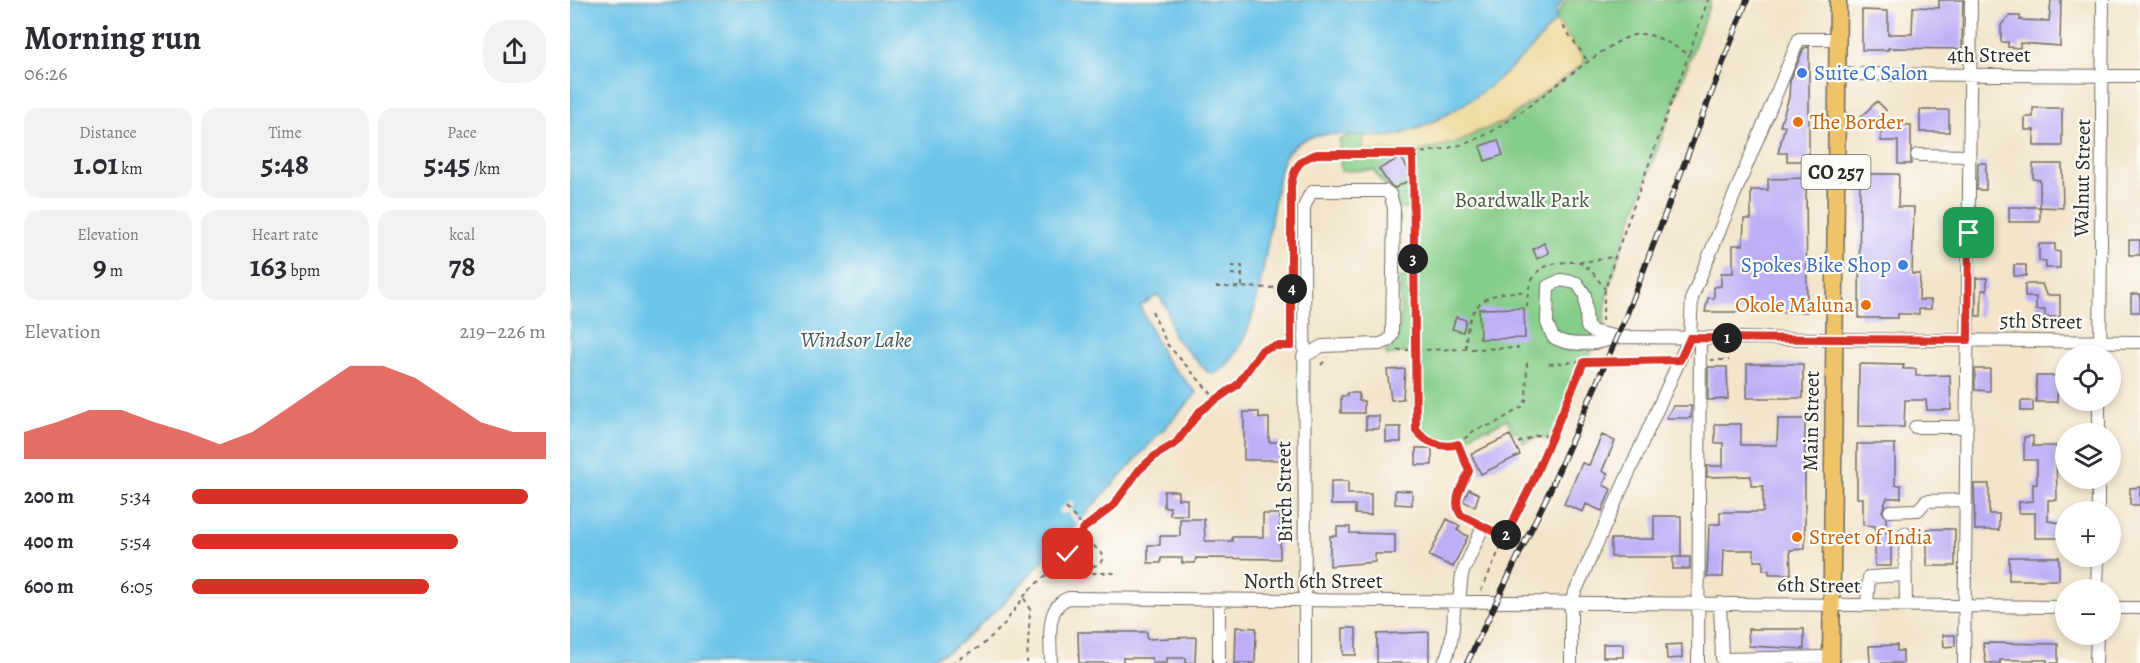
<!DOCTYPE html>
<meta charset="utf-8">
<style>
:root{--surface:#fff;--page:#f2f2f3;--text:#2b2b33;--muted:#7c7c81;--accent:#d93025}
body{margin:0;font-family:Alegreya,serif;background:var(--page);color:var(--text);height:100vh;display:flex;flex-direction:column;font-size:22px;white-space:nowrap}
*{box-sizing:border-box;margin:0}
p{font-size:20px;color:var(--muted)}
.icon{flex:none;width:33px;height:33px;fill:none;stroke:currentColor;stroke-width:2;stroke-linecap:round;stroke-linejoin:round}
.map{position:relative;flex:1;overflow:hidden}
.sheet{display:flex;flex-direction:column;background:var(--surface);width:570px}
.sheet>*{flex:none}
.tools{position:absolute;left:1485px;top:345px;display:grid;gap:12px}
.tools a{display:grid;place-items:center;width:66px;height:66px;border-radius:50%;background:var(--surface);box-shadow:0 3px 9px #0003;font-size:30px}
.pin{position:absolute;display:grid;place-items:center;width:51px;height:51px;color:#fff;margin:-26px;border-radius:12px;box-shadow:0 3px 9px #0006}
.km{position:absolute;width:30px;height:30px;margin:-15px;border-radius:50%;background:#222;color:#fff;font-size:16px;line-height:30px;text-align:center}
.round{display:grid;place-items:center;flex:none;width:63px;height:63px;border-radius:24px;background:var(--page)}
.headline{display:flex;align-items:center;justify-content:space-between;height:102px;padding:0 24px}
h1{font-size:33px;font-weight:600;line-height:45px}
.stats{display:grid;grid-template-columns:repeat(3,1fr);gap:9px;height:102px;padding:6px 24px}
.stats div{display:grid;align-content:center;border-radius:15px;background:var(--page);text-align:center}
.stats b{font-size:30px;font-weight:600}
.stats small{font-size:16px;font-weight:400}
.stats p{font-size:16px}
.chart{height:168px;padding:12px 24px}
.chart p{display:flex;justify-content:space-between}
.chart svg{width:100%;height:108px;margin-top:6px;fill:var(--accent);opacity:.7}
ul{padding:0 24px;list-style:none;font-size:20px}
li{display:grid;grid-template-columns:96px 72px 1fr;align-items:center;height:45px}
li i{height:15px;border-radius:8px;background:var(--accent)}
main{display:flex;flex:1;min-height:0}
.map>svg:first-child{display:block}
.green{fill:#86cd89;stroke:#587c5a;stroke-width:1.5}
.sand{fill:#eeda9e;stroke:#8c8264;stroke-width:1.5}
.water{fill:#6cc4e9;stroke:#4c788a;stroke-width:1.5}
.pier{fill:#f3e4ca}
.building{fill:#beaef6}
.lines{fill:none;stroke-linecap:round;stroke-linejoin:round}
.minor-casing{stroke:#716c63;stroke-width:14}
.major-casing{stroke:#716c63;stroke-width:19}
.path{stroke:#716c63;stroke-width:2;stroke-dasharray:4.5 4.5;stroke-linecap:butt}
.minor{stroke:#fff;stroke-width:12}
.major{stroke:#efc469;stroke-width:16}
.rail-casing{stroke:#2b2b2b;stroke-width:6}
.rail{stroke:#fdfcf7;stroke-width:4;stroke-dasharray:11;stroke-linecap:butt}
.route-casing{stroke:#fff;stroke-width:12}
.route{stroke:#d93025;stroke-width:8}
.shop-dot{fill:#3f7fe0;stroke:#fdfcf7;stroke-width:2}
.food-dot{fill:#e8710a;stroke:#fdfcf7;stroke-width:2}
.labels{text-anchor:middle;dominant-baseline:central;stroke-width:4.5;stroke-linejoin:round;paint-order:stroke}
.shield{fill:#fdfcf7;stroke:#6a6a68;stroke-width:1.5}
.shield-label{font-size:20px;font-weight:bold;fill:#2b2b2b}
.street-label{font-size:21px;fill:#2b2b2b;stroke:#fdfcf7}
.shop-label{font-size:21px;fill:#366cbe;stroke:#fdfcf7;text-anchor:start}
.food-label{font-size:21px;fill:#c56008;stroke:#fdfcf7;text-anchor:start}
.park-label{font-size:21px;fill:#465c47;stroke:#fdfcf7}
.water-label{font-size:22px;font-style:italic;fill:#3e5964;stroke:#fdfcf7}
</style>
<main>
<section class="sheet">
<div class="headline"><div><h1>Morning run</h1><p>06:26</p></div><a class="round"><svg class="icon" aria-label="share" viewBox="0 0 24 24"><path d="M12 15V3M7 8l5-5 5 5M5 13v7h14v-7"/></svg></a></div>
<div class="stats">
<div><p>Distance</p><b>1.01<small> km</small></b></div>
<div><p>Time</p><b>5:48</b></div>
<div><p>Pace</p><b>5:45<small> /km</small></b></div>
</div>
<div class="stats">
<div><p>Elevation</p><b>9<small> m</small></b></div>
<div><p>Heart rate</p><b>163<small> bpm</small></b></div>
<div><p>kcal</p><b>78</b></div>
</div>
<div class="chart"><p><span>Elevation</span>219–226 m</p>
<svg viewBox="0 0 160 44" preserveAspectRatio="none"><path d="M0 44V33L10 29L20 24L30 24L40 29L50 33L60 38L70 33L80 24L90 15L100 6L110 6L120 11L130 20L140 29L150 33L160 33V44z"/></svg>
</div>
<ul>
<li><b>200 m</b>5:34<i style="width:95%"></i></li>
<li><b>400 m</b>5:54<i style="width:75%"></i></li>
<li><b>600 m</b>6:05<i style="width:67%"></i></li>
</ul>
</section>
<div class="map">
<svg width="1570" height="663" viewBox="0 0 1570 663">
<rect width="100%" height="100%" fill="#fdfcf7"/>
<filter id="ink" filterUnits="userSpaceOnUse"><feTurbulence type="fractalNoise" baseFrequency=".0167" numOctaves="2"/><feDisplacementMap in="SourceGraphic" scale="12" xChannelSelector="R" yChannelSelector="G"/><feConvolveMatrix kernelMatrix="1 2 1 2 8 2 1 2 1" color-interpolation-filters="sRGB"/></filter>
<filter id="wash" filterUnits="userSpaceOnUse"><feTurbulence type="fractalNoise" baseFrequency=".008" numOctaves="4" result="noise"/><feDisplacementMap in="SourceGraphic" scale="24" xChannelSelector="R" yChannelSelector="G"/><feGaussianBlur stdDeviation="1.35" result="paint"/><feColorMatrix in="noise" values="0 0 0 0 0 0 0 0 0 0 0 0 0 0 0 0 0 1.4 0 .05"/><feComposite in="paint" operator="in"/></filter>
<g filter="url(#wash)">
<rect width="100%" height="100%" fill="#f3e4ca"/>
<!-- green -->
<path class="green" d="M996,0H1141L1047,261L1037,294L1034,324L982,440L969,437L953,443L947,431L943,433L937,419L920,428L907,431L892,444L881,448H872L846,434L843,354L831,353L818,356L815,352C837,339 829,299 829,277H842L841,208H829C826,189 810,186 804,170L771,171L769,140C774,138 780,134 786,134C801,131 816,139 831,134C893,114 966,58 996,0Z"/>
<!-- sand -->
<path class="sand" d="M986,20L1014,58V63L932,123L907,132L891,141L849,151H793L794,134C856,151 950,64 986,20Z"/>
<!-- water -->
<path class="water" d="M0,0H993L986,10V20C947,69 892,115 831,134C794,145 744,116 715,156C710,163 709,178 707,187C696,235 691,352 644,374L638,372L603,336L597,308L588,295L570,306L595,359L627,393L431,606L381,650L353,663H0Z"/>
<!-- pier -->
<path class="pier" d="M501,500L504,505L500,509L510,521L507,524L497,512L492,515L488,511Z"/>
<g id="blocks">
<!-- building -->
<path class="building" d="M1369,0H1393L1392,49L1318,48V50H1292V10L1318,11V34H1342L1343,7L1369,8Z
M1481,0H1491L1490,46L1450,43V48L1438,47V42H1431V25L1439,16H1450V20L1479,21Z
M1239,47V161H1217V153H1208L1215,126H1210L1219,97L1220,81L1234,48Z
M1307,101L1316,110L1300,126L1291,117Z
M1463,108H1492V146H1464V130H1455V117H1463Z
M1350,110H1379V132H1350Z
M1311,125H1341V164H1328V141H1311Z
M928,140L933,155L915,161L910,146Z
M831,157L843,178L825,188L818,183L809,169Z
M1408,163H1416V190H1407Z
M1463,164H1492L1493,208L1470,207V222H1439V207H1470V180L1463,179Z
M1290,174H1329L1328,207H1344L1342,274H1350L1349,300H1361V309H1349V314H1328V318H1289Z
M1236,178L1237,312H1135L1138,298H1144V287L1151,286V273H1163V245H1173L1174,219H1181V190H1198V179Z
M1559,240H1570V255H1559Z
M974,243L979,253L967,259L963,249Z
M1469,244H1485V251L1490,252V268H1476V261H1469Z
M1444,265H1456V276H1444Z
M1406,278H1417V290H1412L1411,316H1406Z
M1455,284H1472L1476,295H1490V317H1475V310H1466V297H1455Z
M1561,294H1570V312H1561Z
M954,308L955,338L910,339L909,309Z
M886,317L896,320L893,332L882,329Z
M1177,364H1233V398H1177Z
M1289,364L1334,365L1333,369H1346V376L1380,375L1381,410H1357L1356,400H1335L1334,427L1288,426Z
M1138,367H1157L1158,399L1138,400Z
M835,369L833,399L821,400L817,370Z
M1405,369H1420V391L1405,390Z
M1466,376H1488L1487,402H1466Z
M777,393H789V401H794V413H771V396H777Z
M1451,401H1463V411H1451Z
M1103,406H1121V418H1096Z
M674,412H689V418H699V442H710L711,460H674Z
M796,416H809V429H796Z
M1208,419H1235V549L1220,550L1221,574H1199V570H1193V561H1184V550H1154L1153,577H1137L1139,524H1150V512H1193V486H1181V476L1137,477V466H1153V443H1145V424H1171V445H1207Z
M816,427H831V442H816Z
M940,435L950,455L911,474L901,454Z
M1032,435L1045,441L1032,471L1038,474L1033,485L1041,489L1032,511L1016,504L1013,512L994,504L1012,463L1019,465Z
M1463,436V446H1486L1487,500H1478V521L1491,523V538H1465V513H1449V502L1463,501V484H1467V460H1454V437Z
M1287,444H1325V485H1331V498H1317L1312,511L1316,518V532H1321V566H1305V526L1293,525V498H1287Z
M846,448H862V465H846Z
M761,481H778V494H801V515L785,514V505H761Z
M1404,484H1419V514H1429V530H1405Z
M1570,487V505H1560V488Z
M899,489L909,494L905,507L893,501Z
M825,490L842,491V505L825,504Z
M594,491H608V499H617V515H600V507H594Z
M693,514H710V559L626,558L625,563H612V558H591V563H578V545H590V536H610V519H634L635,541H662V537H693Z
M1084,516H1111V557H1041V539H1084Z
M877,519L890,526L887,530L898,536L883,567L859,556Z
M767,527H780V533L825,534V554H805V562L760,566V536H767Z
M1357,529H1385V566H1357Z
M1103,557H1120V569H1103Z
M1439,557H1489V580H1439Z
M666,627L686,628L685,663H665Z
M773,628H786V655H773Z
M1178,629H1234V649L1179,646Z
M508,632H577V639L626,637L625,663H616V658H597V663H582V658H553V663H509Z
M859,632V663H807V634Z
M1373,635H1385V646L1374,647Z
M1413,643L1488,644V663H1477V660H1430V663H1416Z
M1033,644H1053V657H1033Z
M1112,644V658L1097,659L1096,645Z
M1327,645V651H1333V663H1300L1299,646Z"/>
</g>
</g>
<g filter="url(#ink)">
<use href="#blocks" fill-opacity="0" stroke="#716c63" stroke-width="1.5"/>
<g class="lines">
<defs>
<path id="minor" d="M1267,74L1570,76
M1347,155L1399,156
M1048,337C1030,344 1000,348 983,337L977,323L978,286L991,280L1007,283L1015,295L1017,327L1022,331L1048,337L1570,342
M1530,356L1533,0
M733,357L752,346L810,344L818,341L822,335L824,208L820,194L815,191H744L740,194L734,207L735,663
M1345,427H1397
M1529,434V400
M1320,511L1348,510L1356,501L1396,500
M1528,512V478
M1335,533L1336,605
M1527,590L1528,556
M649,600V663
M889,601L892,574L911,531
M1150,603L1152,659L1261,657
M1297,605L1299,577L1335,575
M1540,608H1570
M481,663C481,642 474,606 499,598L1496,607
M874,663C883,643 884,623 884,601
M1001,663V601L1120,337L1122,297L1229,39H1267
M1128,663L1130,338
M1394,663L1401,0
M1526,663L1527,634"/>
<path id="major" d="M1261,663L1268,0"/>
</defs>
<!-- minor casing -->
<use href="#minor" class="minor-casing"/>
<!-- major casing -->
<use href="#major" class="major-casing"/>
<!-- path -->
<path class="path" d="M993,26L1019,63
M843,154L845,350L949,348
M721,208C721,184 720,162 747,154C801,154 858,160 909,138C950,121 1038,36 1069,34C1086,33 1104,47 1119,54L1138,0
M1008,262L1020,269L1035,289
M661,266H672V287
M661,274L672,275
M646,287L722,288
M957,307C957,270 974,261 1008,262C1020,262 1033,258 1045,257
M582,311L597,344L645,398
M1032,321L1035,290L1045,257L1119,54
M896,349C895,305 915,290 956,292
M827,350H845L846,430L868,445L881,446L888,444L906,429L924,424L952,407L956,400L957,363
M1140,360H1159
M979,364L1029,360L1041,363L1055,359L1098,360
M751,365L757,358
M948,443L967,435L982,436
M888,444L899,471L887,499L888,510L905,522
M496,508L514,528
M921,530L935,537
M511,533L534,556L530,564L518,568V573
M495,573H545
M911,591L1017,356
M454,598L460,610L457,663
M382,663L411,646L432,627L458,591L490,563L514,528L543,505L569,470L586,455L606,443L630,412L667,385L692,350L706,346H721V343"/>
<!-- minor -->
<use href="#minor" class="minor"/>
<!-- major -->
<use href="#major" class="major"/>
<defs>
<path id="rail" d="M897,663L980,490L1056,316L1177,0"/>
</defs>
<!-- rail casing -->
<use href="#rail" class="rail-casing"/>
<!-- rail -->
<use href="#rail" class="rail"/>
</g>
</g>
<g class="lines" filter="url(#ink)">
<defs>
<path id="route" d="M498,554L514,528L543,506L569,470L586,455L606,443L630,411L667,385L692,350L706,346H721V186C724,168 729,159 747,154H843L846,430C856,443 873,449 888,444L899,471C893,484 881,501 891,515L935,537L962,483L1014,362L1110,360L1120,338L1398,340L1399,233"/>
</defs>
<!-- route casing -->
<use href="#route" class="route-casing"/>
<!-- route -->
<use href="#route" class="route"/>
</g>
<!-- markers -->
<g class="shop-dot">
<circle cx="1232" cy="73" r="6"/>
<circle cx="1333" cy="265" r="6"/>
</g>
<g class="food-dot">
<circle cx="1228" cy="122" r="6"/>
<circle cx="1296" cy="305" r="6"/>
<circle cx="1227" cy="537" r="6"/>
</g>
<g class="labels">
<!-- shield labels -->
<rect class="shield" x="1231.5" y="155" width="69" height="34" rx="4.5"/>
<g class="shield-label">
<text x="1266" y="172">CO 257</text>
</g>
<!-- street labels -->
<g class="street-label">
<text x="1419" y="55">4th Street</text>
<text transform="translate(1512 178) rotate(-89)">Walnut Street</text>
<text transform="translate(1471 321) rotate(1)">5th Street</text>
<text transform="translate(1241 421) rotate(-89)">Main Street</text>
<text transform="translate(714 492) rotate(-91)">Birch Street</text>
<text x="743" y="581">North 6th Street</text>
<text transform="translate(1249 585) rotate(1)">6th Street</text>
</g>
<!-- shop labels -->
<g class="shop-label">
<text x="1244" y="73">Suite C Salon</text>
<text x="1321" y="265" text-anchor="end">Spokes Bike Shop</text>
</g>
<!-- food labels -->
<g class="food-label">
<text x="1240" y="122">The Border</text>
<text x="1284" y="305" text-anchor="end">Okole Maluna</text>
<text x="1239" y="537">Street of India</text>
</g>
<!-- park labels -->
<g class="park-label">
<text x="952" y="200">Boardwalk Park</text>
</g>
<!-- water labels -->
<g class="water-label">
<text x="286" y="340">Windsor Lake</text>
</g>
</g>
</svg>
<div class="tools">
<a><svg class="icon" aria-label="locate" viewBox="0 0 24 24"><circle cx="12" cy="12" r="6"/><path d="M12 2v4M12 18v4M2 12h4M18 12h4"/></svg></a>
<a><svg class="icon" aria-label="layers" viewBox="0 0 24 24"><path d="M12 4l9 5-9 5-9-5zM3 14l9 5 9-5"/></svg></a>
<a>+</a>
<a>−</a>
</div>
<div class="pin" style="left:1399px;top:233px;background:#1e9e55"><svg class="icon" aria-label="arrive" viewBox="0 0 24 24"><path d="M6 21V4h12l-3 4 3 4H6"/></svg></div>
<div class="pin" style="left:498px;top:554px;background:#d93025"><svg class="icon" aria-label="check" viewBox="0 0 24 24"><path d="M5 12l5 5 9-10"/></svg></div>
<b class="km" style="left:1157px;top:338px">1</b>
<b class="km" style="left:936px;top:535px">2</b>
<b class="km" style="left:843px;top:259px">3</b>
<b class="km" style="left:722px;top:289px">4</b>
</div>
</main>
